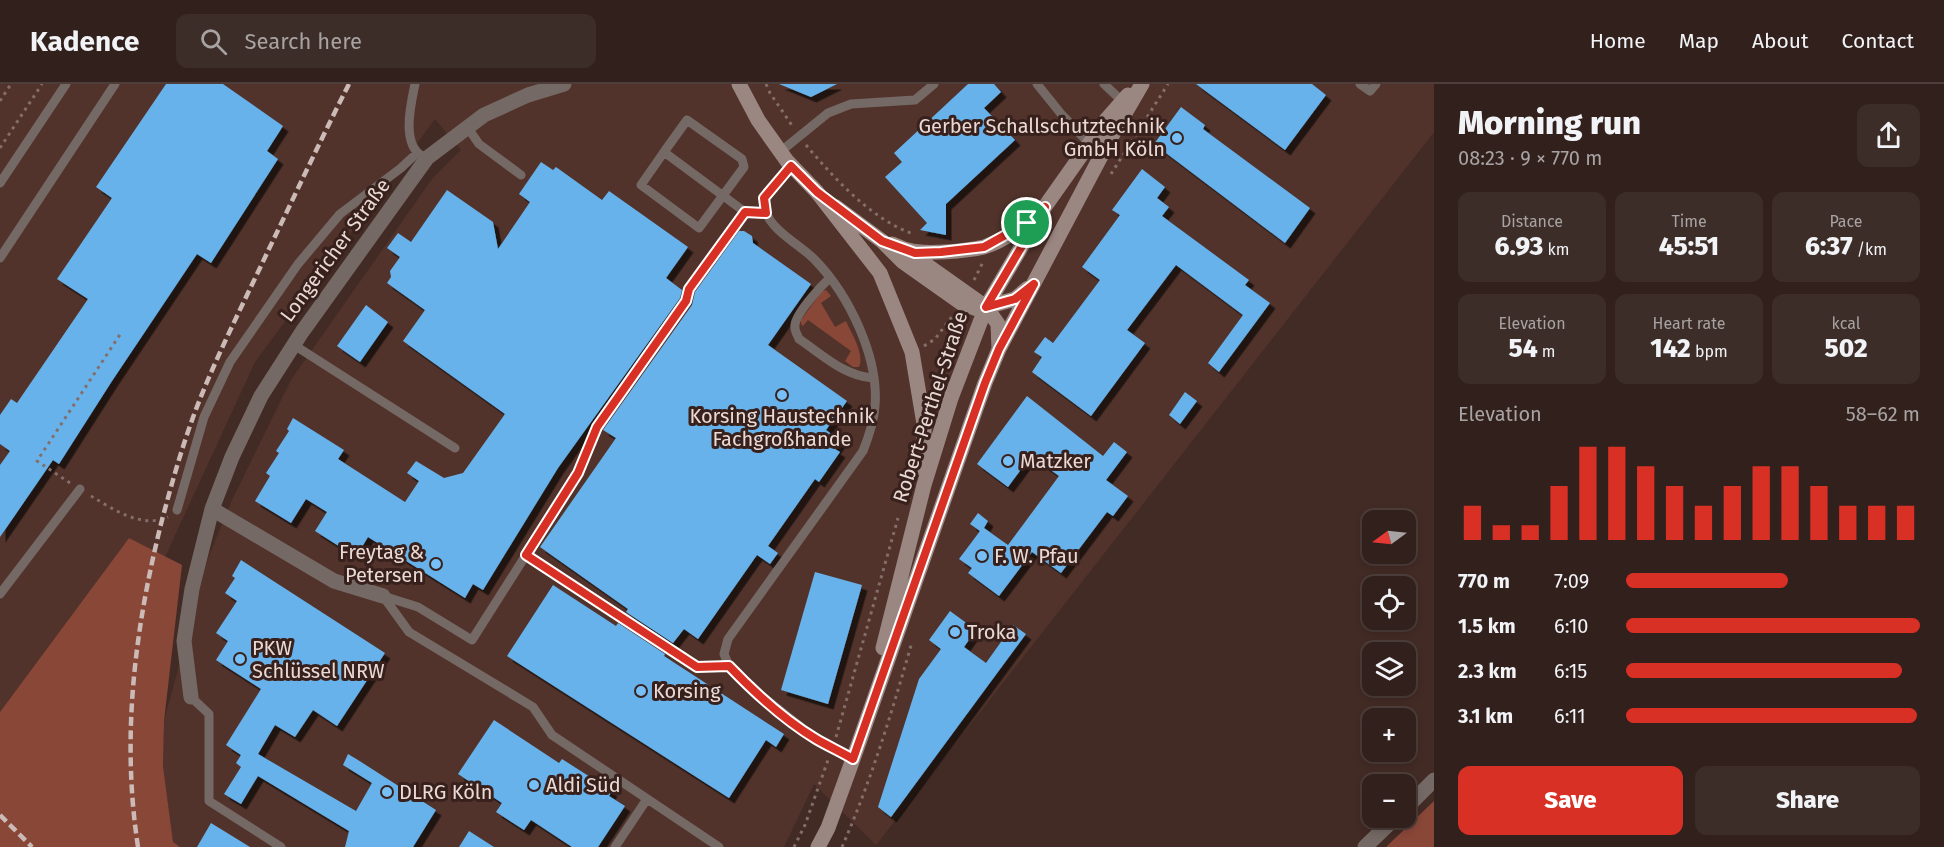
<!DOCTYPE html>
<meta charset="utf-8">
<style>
:root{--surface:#32201c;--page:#3d2d29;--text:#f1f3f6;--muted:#a8a3a3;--line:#4d3e3b;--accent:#d93025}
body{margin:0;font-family:"Fira Sans",sans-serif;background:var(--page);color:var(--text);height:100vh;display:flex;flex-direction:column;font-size:22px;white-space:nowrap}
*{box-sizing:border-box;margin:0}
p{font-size:20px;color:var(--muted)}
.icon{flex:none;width:33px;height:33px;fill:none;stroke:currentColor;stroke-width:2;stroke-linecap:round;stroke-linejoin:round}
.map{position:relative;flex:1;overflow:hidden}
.sheet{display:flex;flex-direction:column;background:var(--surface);width:510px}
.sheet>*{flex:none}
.needle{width:39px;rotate:255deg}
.controls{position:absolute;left:1362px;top:426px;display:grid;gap:12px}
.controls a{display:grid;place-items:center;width:54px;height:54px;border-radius:12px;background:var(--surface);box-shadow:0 3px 9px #0003,0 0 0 2px var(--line);font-size:30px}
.pin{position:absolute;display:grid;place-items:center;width:51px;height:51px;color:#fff;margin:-26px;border:3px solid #fff;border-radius:50%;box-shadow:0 2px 6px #0007}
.round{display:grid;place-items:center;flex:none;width:63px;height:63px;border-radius:12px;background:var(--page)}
.headline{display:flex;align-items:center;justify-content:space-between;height:102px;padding:0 24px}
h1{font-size:33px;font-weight:800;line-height:45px}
.figures{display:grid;grid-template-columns:repeat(3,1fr);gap:9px;height:102px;padding:6px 24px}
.figures div{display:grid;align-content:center;border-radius:12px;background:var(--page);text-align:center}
.figures b{font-size:26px;font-weight:800}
.figures small{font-size:16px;font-weight:400}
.figures p{font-size:16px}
.chart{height:168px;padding:12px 24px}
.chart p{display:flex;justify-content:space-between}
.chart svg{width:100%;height:108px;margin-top:6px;stroke:var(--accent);stroke-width:6}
.primary-button{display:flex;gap:12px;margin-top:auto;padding:12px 24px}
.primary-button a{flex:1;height:69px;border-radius:12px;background:var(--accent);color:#fff;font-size:24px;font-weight:800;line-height:69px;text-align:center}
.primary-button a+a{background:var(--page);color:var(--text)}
ul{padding:0 24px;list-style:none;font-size:20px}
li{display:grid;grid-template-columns:96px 72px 1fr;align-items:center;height:45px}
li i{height:15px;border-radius:8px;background:var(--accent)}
header{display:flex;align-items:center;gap:36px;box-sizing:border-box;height:84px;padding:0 30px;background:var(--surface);border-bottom:2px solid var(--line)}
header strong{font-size:28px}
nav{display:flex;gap:33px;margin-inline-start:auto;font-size:21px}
.search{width:420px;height:54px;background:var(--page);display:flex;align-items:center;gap:15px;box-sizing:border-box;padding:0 21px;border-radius:12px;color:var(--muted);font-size:22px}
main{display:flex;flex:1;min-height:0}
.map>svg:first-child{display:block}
.built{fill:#51332b}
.green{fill:#894738}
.building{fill:#67b2eb;filter:url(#shadow)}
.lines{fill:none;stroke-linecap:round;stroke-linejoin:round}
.path{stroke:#836e69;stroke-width:3;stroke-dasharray:3 4.5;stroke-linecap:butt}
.lane{stroke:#756965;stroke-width:9}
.street{stroke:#756965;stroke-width:15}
.secondary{stroke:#9b8782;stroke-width:15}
.rail{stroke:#ccbab6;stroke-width:4.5;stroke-dasharray:9 4.5;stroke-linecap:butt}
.route-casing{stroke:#fff;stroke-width:12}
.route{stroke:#d93025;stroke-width:8}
.poi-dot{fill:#77bff7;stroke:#38211c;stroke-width:2}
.labels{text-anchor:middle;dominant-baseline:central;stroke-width:6;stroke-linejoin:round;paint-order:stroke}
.poi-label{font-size:20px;fill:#eadad6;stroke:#38211c;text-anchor:start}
.street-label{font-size:20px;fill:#eadad6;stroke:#38211c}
</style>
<header>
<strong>Kadence</strong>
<div class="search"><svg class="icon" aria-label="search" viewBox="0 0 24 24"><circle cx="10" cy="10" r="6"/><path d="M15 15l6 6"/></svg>Search here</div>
<nav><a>Home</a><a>Map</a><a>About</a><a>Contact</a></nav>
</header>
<main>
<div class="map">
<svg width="1434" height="763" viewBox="0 0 1434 763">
<defs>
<filter id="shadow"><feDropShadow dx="5.5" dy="5.5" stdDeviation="0" flood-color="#0009"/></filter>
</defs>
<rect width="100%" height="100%" fill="#432b25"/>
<!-- built -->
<path class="built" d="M0,0H1434V48L876,761L814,700L784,763H180L173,759L163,682L164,637L208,474L233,414L291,296L432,95L461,66L435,35L255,278L165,473L129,454L0,628Z"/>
<!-- green -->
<path class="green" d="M826,206L831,212L821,219L835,243L846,237C851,249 865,270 859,283H853L845,277L851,267L808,236L803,242L801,240V236L822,207Z
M129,454L182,481L164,637L163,682L173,758L180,763H0V628Z
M1434,717V763H1386Z"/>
<!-- building -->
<path class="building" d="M166,0H223L283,42L267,67L278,75L211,179L197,170L112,297L59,380L53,376L0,453V381L10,367L0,360V331L11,315L17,319L88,215L57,195L112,114L96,103Z
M779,0H837L811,13Z
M968,0H994L1001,8L984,24L1015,56L946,120V151L920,146L927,139L885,93L902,78L894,69Z
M1196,0H1312L1326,11L1285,66Z
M1181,23L1205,41L1203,45L1310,124L1285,159L1154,60Z
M541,78L553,86L556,83L602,116L609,107L688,163L666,194L682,206L680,214L558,384L483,506L473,500L465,514L368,453L356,473L315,447L327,428L306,415L291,439L255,417L270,392L266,389L279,369L276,367L289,347L287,345L293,334L344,366L338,375L405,418L419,397L407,389L416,377L444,394L463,389L505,330L403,257L425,226L387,199L391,193L390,187L400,173L387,164L398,149L411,158L447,106L493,138L498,165L530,118L519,110Z
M1142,85L1165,103L1157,114L1169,123L1162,132L1249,196L1245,201L1270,219L1219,288L1208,279L1243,231L1176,181L1127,246L1145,259L1091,332L1032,288L1042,273L1034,268L1045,253L1053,259L1100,196L1082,183L1120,131L1112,126Z
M739,147H744L752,152L753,159L811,200L768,261L847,317L826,346L841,357L835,365L840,368L819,398L815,395L768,462L778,469L770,480L757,471L698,555L684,545L673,559L626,528L628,525L540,463L616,354L603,346L692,221L695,208Z
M366,221L388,238L360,278L337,262Z
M1185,308L1197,317L1180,340L1169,331Z
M1027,312L1103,372L1114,358L1127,368L1106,396L1128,412L1113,432L1107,428L1061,489L1032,468L999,512L968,489L972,484L959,475L980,447L970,440L978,429L988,437L984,444L1008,461L1059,392L1031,372L1008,403L977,380Z
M241,476L385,569L337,642L313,626L295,653L275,641L258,670L356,727L372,699L343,681L348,670L358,676L436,726L413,763H345L349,747L258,692L241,720L224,710L241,683L236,679L241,671L226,661L261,605L216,576L228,557L216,549L237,517L225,509L235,494L232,492Z
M815,488L862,501L828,620L781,606Z
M553,501L616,542L618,539L665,570L664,572L784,650L776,663L766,656L729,714L507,572Z
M950,527L976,546L964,563L986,579L1013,541L1026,550L891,733L878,723L919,595L941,565L929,556Z
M494,636L559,679L562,675L612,707L609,712L625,722L598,763H572L531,736L524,746L496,728L502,719L458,690Z
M211,739L250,763H197Z
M469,747L494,763H459Z"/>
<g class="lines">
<!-- path -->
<path class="path" d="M766,0L770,9L793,43
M0,17L11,0
M806,61C834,94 871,135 913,150
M0,64L42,0
M1111,90L1168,0
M974,196L983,178
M924,262L935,255L954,230
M70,399L37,377L121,249
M91,412C113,425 141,445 168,433
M836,653L898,434
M794,763L805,741L828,676
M842,763C871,697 892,628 912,558"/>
<!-- lane -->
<path class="lane" d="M415,0C411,19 401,60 422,72
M1037,0L1062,31L1090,60
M1104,0L1122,17
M1360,0L1370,7L1376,0
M468,44L479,60L521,91
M664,68L641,101L699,144L744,83L742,75L687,36L664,68L745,128L766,129
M780,68L828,29L851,20L915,16L934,0
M791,82L764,114C764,119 764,124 766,128C772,147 802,162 815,176C849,211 879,273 875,322C874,338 869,352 863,367L728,555L724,570L729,582L743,597L816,655L853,675
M0,99L66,0
M0,174L115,0
M830,194C821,202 796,229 795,241C794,246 797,250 799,255C823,271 844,292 873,294
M294,261L455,364
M177,426L204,333L230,278L298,180L340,130L401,84L417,69
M526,471L697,583L729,582
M0,510L80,405
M383,512L418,523L472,556L578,389L597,343L686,217L689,205L745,128
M383,512L409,548L533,623L552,651L719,763
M191,613L209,630V717L281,763
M615,763L647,715"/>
<!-- street -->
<path class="street" d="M212,425L334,497L383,512
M191,613L184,557L192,505L212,425L232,373L261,312L302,248L427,74L484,31L528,11L564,0
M1406,724L1434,696
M1365,763L1395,734"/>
<!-- secondary -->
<path class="secondary" d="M739,0L758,36L787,77L817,108L880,189L912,268L924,340V386
M836,123L882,157L903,178L961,219L977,225L986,223L1015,215L1028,204
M892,160L904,165L986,223L998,240L999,265
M908,166C924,171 967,167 984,163C1002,157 1022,143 1036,131
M883,564L924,401L951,314L986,223L1046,121L1106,36L1128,11
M818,763L828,744L857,664L985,299L999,265L1110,55L1142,0"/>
<!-- rail -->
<path class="rail" d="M0,731L32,763
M138,763C121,652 135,543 162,436C173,395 184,355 200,315C220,265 245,216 268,167C295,111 321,55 349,0"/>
</g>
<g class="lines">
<defs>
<path id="route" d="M791,82L817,108L882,157L915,169L941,168L984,163L1027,139L1045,123L986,223L1015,215L1034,200L999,265L985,299L853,675C841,668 828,662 816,655C786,637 753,607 729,582L697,583L526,471L578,389L597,343L686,217L689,205L745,128L766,129L764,114Z"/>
</defs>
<!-- route casing -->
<use href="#route" class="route-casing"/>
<!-- route -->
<use href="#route" class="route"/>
</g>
<!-- markers -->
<g class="poi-dot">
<circle cx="1177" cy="54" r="6"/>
<circle cx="782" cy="311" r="6"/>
<circle cx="1008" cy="377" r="6"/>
<circle cx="982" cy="472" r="6"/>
<circle cx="436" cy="480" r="6"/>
<circle cx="955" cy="548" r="6"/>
<circle cx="240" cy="575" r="6"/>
<circle cx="641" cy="607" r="6"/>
<circle cx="534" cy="701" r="6"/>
<circle cx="387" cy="708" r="6"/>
</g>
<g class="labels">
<!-- poi labels -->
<g class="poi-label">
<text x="1165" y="42" text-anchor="end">Gerber Schallschutztechnik<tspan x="1165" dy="23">GmbH Köln</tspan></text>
<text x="782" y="332" text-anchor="middle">Korsing Haustechnik<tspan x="782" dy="23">Fachgroßhande</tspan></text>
<text x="1020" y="377">Matzker</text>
<text x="424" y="468" text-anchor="end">Freytag &amp;<tspan x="424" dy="23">Petersen</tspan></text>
<text x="994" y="472">F. W. Pfau</text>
<text x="967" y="548">Troka</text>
<text x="252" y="564">PKW<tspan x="252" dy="23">Schlüssel NRW</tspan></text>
<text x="653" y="607">Korsing</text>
<text x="546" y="701">Aldi Süd</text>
<text x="399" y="708">DLRG Köln</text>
</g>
<!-- street labels -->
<g class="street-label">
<text transform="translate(335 166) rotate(-54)">Longericher Straße</text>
<text transform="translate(930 323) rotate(-72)">Robert-Perthel-Straße</text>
</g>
</g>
</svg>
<div class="controls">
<a><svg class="needle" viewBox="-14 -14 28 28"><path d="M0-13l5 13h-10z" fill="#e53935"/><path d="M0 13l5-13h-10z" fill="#a8a3a3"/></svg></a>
<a><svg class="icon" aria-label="locate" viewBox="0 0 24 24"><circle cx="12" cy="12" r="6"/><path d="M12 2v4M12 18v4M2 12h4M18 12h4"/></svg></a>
<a><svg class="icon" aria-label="layers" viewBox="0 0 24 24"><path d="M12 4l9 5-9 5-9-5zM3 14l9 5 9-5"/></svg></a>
<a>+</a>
<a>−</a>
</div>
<div class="pin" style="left:1027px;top:139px;background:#1e9e55"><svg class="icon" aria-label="arrive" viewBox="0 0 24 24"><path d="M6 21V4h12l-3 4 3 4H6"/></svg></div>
</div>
<section class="sheet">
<div class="headline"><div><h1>Morning run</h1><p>08:23 · 9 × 770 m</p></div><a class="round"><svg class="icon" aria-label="share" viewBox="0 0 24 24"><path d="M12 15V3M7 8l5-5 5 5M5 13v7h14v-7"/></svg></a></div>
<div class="figures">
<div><p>Distance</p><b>6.93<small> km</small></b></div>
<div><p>Time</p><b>45:51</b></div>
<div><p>Pace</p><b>6:37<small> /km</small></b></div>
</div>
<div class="figures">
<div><p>Elevation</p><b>54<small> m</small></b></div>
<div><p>Heart rate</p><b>142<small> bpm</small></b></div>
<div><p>kcal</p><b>502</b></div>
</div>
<div class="chart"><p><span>Elevation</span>58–62 m</p>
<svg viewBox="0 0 160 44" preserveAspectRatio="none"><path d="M5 44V30M15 44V38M25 44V38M35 44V22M45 44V6M55 44V6M65 44V14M75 44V22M85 44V30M95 44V22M105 44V14M115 44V14M125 44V22M135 44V30M145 44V30M155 44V30"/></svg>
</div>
<ul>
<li><b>770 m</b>7:09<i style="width:55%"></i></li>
<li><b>1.5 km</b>6:10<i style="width:100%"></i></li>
<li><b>2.3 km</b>6:15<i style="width:94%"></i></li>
<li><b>3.1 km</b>6:11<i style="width:99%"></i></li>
</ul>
<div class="primary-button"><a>Save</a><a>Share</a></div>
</section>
</main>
